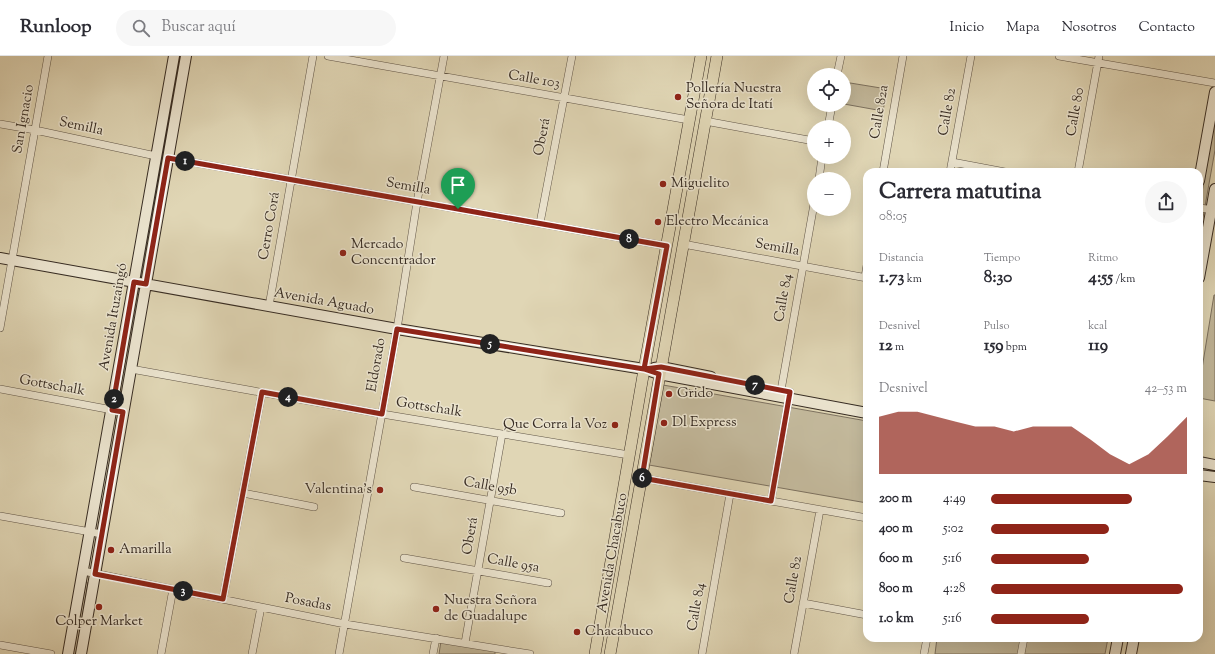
<!DOCTYPE html>
<html lang="es">
<meta charset="utf-8">
<style>
:root{--surface:#fff;--page:#f7f7f7;--text:#2b2b33;--muted:#7c7c81;--line:#e1e1e2;--accent:#8f2418}
body{margin:0;font-family:"Sorts Mill Goudy",serif;background:var(--page);color:var(--text);height:100vh;display:flex;flex-direction:column;font-size:15px;white-space:nowrap}
*{box-sizing:border-box;margin:0}
p{font-size:13px;color:var(--muted)}
.icon{flex:none;width:22px;height:22px;fill:none;stroke:currentColor;stroke-width:2;stroke-linecap:round;stroke-linejoin:round}
.map{position:relative;flex:1;overflow:hidden}
.sheet{position:absolute;left:863px;top:112px;width:340px;height:474px;display:flex;flex-direction:column;background:var(--surface);border-radius:12px;box-shadow:0 4px 16px #0002}
.sheet>*{flex:none}
.tools{position:absolute;left:807px;top:12px;display:grid;gap:8px}
.tools a{display:grid;place-items:center;width:44px;height:44px;border-radius:50%;background:var(--surface);box-shadow:0 4px 16px #0002;font-size:20px}
.pin{position:absolute;display:grid;place-items:center;width:34px;height:34px;color:#fff;margin:-41px -17px;border-radius:50% 50% 50% 0;rotate:-45deg;box-shadow:0 0 4px #0007}
.pin .icon{rotate:45deg}
.km{position:absolute;width:20px;height:20px;margin:-10px;border-radius:50%;background:#222;color:#fff;font-size:11px;line-height:20px;text-align:center}
.round{display:grid;place-items:center;flex:none;width:42px;height:42px;border-radius:21px;background:var(--page)}
.headline{display:flex;align-items:center;justify-content:space-between;height:68px;padding:0 16px}
h1{font-size:22px;font-weight:700;line-height:30px}
.stats{display:grid;grid-template-columns:repeat(3,1fr);gap:6px;height:68px;padding:4px 16px}
.stats div{display:grid;align-content:center}
.stats b{font-size:17px;font-weight:700}
.stats small{font-size:11px;font-weight:400}
.stats p{font-size:11px}
.chart{height:112px;padding:8px 16px}
.chart p{display:flex;justify-content:space-between}
.chart svg{width:100%;height:72px;margin-top:4px;fill:var(--accent);opacity:.7}
ul{padding:0 16px;list-style:none;font-size:13px}
li{display:grid;grid-template-columns:64px 48px 1fr;align-items:center;height:30px}
li i{height:10px;border-radius:5px;background:var(--accent)}
header{display:flex;align-items:center;gap:24px;box-sizing:border-box;height:56px;padding:0 20px;background:var(--surface);border-bottom:1px solid var(--line)}
header strong{font-size:19px}
nav{display:flex;gap:22px;margin-inline-start:auto;font-size:14px}
.search{width:280px;height:36px;background:var(--page);display:flex;align-items:center;gap:10px;box-sizing:border-box;padding:0 14px;border-radius:22px;color:var(--muted);font-size:15px}
.map>svg:first-child{display:block}
.green{fill:#c3b99c;stroke:#7d7260}
.lines{fill:none;stroke-linecap:round;stroke-linejoin:round}
.minor-casing{stroke:#615648;stroke-width:8}
.secondary-casing{stroke:#372c23;stroke-width:12}
.primary-casing{stroke:#372c23;stroke-width:12}
.minor{stroke:#ebe4cf;stroke-width:7}
.secondary{stroke:#ebe4cf;stroke-width:10}
.primary{stroke:#e0d6b5;stroke-width:11}
.route-casing{stroke:#fff;stroke-width:8}
.route{stroke:#8f2418;stroke-width:5}
.poi-dot{fill:#8f2418;stroke:#ebe4cf;stroke-width:1.5}
.labels{text-anchor:middle;dominant-baseline:central;stroke-width:3;stroke-linejoin:round;paint-order:stroke}
.street-label{font-size:14px;fill:#372c23;stroke:#ebe4cf}
.poi-label{font-size:14px;fill:#372c23;stroke:#ebe4cf;text-anchor:start}
</style>
<header>
<strong>Runloop</strong>
<div class="search"><svg class="icon" aria-label="search" viewBox="0 0 24 24"><circle cx="10" cy="10" r="6"/><path d="M15 15l6 6"/></svg>Buscar aquí</div>
<nav><a>Inicio</a><a>Mapa</a><a>Nosotros</a><a>Contacto</a></nav>
</header>
<div class="map">
<svg width="1215" height="598" viewBox="0 0 1215 598">
<rect width="100%" height="100%" fill="#e0d6b5"/>
<filter id="stains"><feTurbulence type="fractalNoise" baseFrequency=".005" numOctaves="4"/><feColorMatrix values="0 0 0 0 .2 0 0 0 0 .09 0 0 0 0 .02 0 0 0 .5 -.17"/></filter>
<radialGradient id="worn" r=".72"><stop offset=".6" stop-color="#630" stop-opacity="0"/><stop offset="1" stop-color="#630" stop-opacity=".3"/></radialGradient>
<!-- green -->
<path class="green" d="M179,0H184L144,221L139,220Z
M844,26L887,33L883,55L844,48Z
M1215,63V94L1199,184V153Z
M137,238L141,239L122,348H116Z
M1214,239H1215V345L1199,342V331Z
M663,329L867,365V447L649,409Z
M84,526L88,527L76,598H71Z
M937,582H1108L1105,598H935Z
M441,585L495,594V598H439Z"/>
<g class="lines">
<defs>
<path id="minor" d="M328,0L689,64
M1059,0L1215,27
M837,19L841,0
M705,65L814,85
M0,68L35,74L156,100
M828,71L832,49
M168,102L667,190
M952,106L1005,116
M883,116L903,0
M950,116L971,0
M1078,116L1099,0
M819,123L822,101
M1199,152L1215,154
M540,167L572,0
M683,188L867,222
M865,221L867,209
M269,250L313,0
M0,272L48,0
M131,313L382,358L629,399
M0,333L123,356
M780,340L814,148
M642,422L867,462
M414,431L561,457
M243,437L314,451
M771,445L790,336
M0,460L102,478
M404,502L548,527
M83,515L345,568L530,598
M223,543L262,336
M803,547L867,559
M465,587L502,378
M0,589L51,598
M161,598L173,533
M252,598L261,551
M339,598L397,273L417,146L444,0
M433,598L436,582
M702,598L730,438
M794,598L820,454
M924,598L927,582
M1021,598L1024,582"/>
<path id="secondary" d="M1199,125L1215,36
M0,202L397,273L644,313L659,318L867,357
M1199,222L1215,133
M654,312L661,311L711,321
M1199,406L1215,409
M1199,419L1215,421
M68,598L174,0
M81,598L186,0
M1115,598L1118,582
M1131,598L1134,582"/>
<path id="primary" d="M595,598L645,308L701,0
M610,598L717,0"/>
</defs>
<!-- minor casing -->
<use href="#minor" class="minor-casing"/>
<!-- secondary casing -->
<use href="#secondary" class="secondary-casing"/>
<!-- primary casing -->
<use href="#primary" class="primary-casing"/>
<!-- minor -->
<use href="#minor" class="minor"/>
<!-- secondary -->
<use href="#secondary" class="secondary"/>
<!-- primary -->
<use href="#primary" class="primary"/>
</g>
<g class="lines">
<defs>
<path id="route" d="M458,153L168,102L146,228L134,226L112,354L123,356L95,518L223,543L262,336L382,358L397,273L644,313L659,318L642,422L771,445L790,336L661,311L644,313L667,190L458,153"/>
</defs>
<!-- route casing -->
<use href="#route" class="route-casing"/>
<!-- route -->
<use href="#route" class="route"/>
</g>
<!-- markers -->
<g class="poi-dot">
<circle cx="678" cy="41" r="4"/>
<circle cx="663" cy="128" r="4"/>
<circle cx="658" cy="166" r="4"/>
<circle cx="343" cy="197" r="4"/>
<circle cx="669" cy="338" r="4"/>
<circle cx="664" cy="367" r="4"/>
<circle cx="615" cy="369" r="4"/>
<circle cx="380" cy="434" r="4"/>
<circle cx="111" cy="494" r="4"/>
<circle cx="99" cy="551" r="4"/>
<circle cx="436" cy="553" r="4"/>
<circle cx="577" cy="576" r="4"/>
</g>
<g class="labels">
<!-- street labels -->
<g class="street-label">
<text transform="translate(534 24) rotate(10)">Calle 103</text>
<text transform="translate(880 56) rotate(-80)">Calle 82a</text>
<text transform="translate(948 56) rotate(-80)">Calle 82</text>
<text transform="translate(1076 56) rotate(-80)">Calle 80</text>
<text transform="translate(24 63) rotate(-80)">San Ignacio</text>
<text transform="translate(81 71) rotate(12)">Semilla</text>
<text transform="translate(543 81) rotate(-79)">Oberá</text>
<text transform="translate(408 131) rotate(10)">Semilla</text>
<text transform="translate(270 170) rotate(-80)">Cerro Corá</text>
<text transform="translate(777 192) rotate(10)">Semilla</text>
<text transform="translate(784 242) rotate(-80)">Calle 84</text>
<text transform="translate(324 246) rotate(10)">Avenida Aguado</text>
<text transform="translate(114 261) rotate(-80)">Avenida Ituzaingó</text>
<text transform="translate(377 309) rotate(-80)">Eldorado</text>
<text transform="translate(52 330) rotate(10)">Gottschalk</text>
<text transform="translate(429 352) rotate(9)">Gottschalk</text>
<text transform="translate(490 431) rotate(10)">Calle 95b</text>
<text transform="translate(471 480) rotate(-80)">Oberá</text>
<text transform="translate(613 497) rotate(-80)">Avenida Chacabuco</text>
<text transform="translate(513 508) rotate(10)">Calle 95a</text>
<text transform="translate(794 524) rotate(-80)">Calle 82</text>
<text transform="translate(308 547) rotate(11)">Posadas</text>
<text transform="translate(697 551) rotate(-80)">Calle 84</text>
</g>
<!-- poi labels -->
<g class="poi-label">
<text x="686" y="33">Pollería Nuestra<tspan x="686" dy="16">Señora de Itatí</tspan></text>
<text x="671" y="128">Miguelito</text>
<text x="666" y="166">Electro Mecánica</text>
<text x="351" y="189">Mercado<tspan x="351" dy="16">Concentrador</tspan></text>
<text x="677" y="338">Grido</text>
<text x="672" y="367">Dl Express</text>
<text x="607" y="369" text-anchor="end">Que Corra la Voz</text>
<text x="372" y="434" text-anchor="end">Valentina's</text>
<text x="119" y="494">Amarilla</text>
<text x="444" y="545">Nuestra Señora<tspan x="444" dy="16">de Guadalupe</tspan></text>
<text x="99" y="566" text-anchor="middle">Colper Market</text>
<text x="585" y="576">Chacabuco</text>
</g>
</g>
<rect width="100%" height="100%" filter="url(#stains)"/>
<rect width="100%" height="100%" fill="url(#worn)"/>
</svg>
<div class="tools">
<a><svg class="icon" aria-label="locate" viewBox="0 0 24 24"><circle cx="12" cy="12" r="6"/><path d="M12 2v4M12 18v4M2 12h4M18 12h4"/></svg></a>
<a>+</a>
<a>−</a>
</div>
<div class="pin" style="left:458px;top:153px;background:#1e9e55"><svg class="icon" aria-label="arrive" viewBox="0 0 24 24"><path d="M6 21V4h12l-3 4 3 4H6"/></svg></div>
<b class="km" style="left:185px;top:105px">1</b>
<b class="km" style="left:114px;top:343px">2</b>
<b class="km" style="left:183px;top:535px">3</b>
<b class="km" style="left:288px;top:341px">4</b>
<b class="km" style="left:490px;top:288px">5</b>
<b class="km" style="left:642px;top:422px">6</b>
<b class="km" style="left:755px;top:329px">7</b>
<b class="km" style="left:629px;top:183px">8</b>
<section class="sheet">
<div class="headline"><div><h1>Carrera matutina</h1><p>08:05</p></div><a class="round"><svg class="icon" aria-label="share" viewBox="0 0 24 24"><path d="M12 15V3M7 8l5-5 5 5M5 13v7h14v-7"/></svg></a></div>
<div class="stats">
<div><p>Distancia</p><b>1.73<small> km</small></b></div>
<div><p>Tiempo</p><b>8:30</b></div>
<div><p>Ritmo</p><b>4:55<small> /km</small></b></div>
</div>
<div class="stats">
<div><p>Desnivel</p><b>12<small> m</small></b></div>
<div><p>Pulso</p><b>159<small> bpm</small></b></div>
<div><p>kcal</p><b>119</b></div>
</div>
<div class="chart"><p><span>Desnivel</span>42–53 m</p>
<svg viewBox="0 0 160 44" preserveAspectRatio="none"><path d="M0 44V9L10 6L20 6L30 9L40 12L50 15L60 15L70 18L80 15L90 15L100 15L110 23L120 32L130 38L140 32L150 21L160 9V44z"/></svg>
</div>
<ul>
<li><b>200 m</b>4:49<i style="width:72%"></i></li>
<li><b>400 m</b>5:02<i style="width:60%"></i></li>
<li><b>600 m</b>5:16<i style="width:50%"></i></li>
<li><b>800 m</b>4:28<i style="width:98%"></i></li>
<li><b>1.0 km</b>5:16<i style="width:50%"></i></li>
</ul>
</section>
</div>
